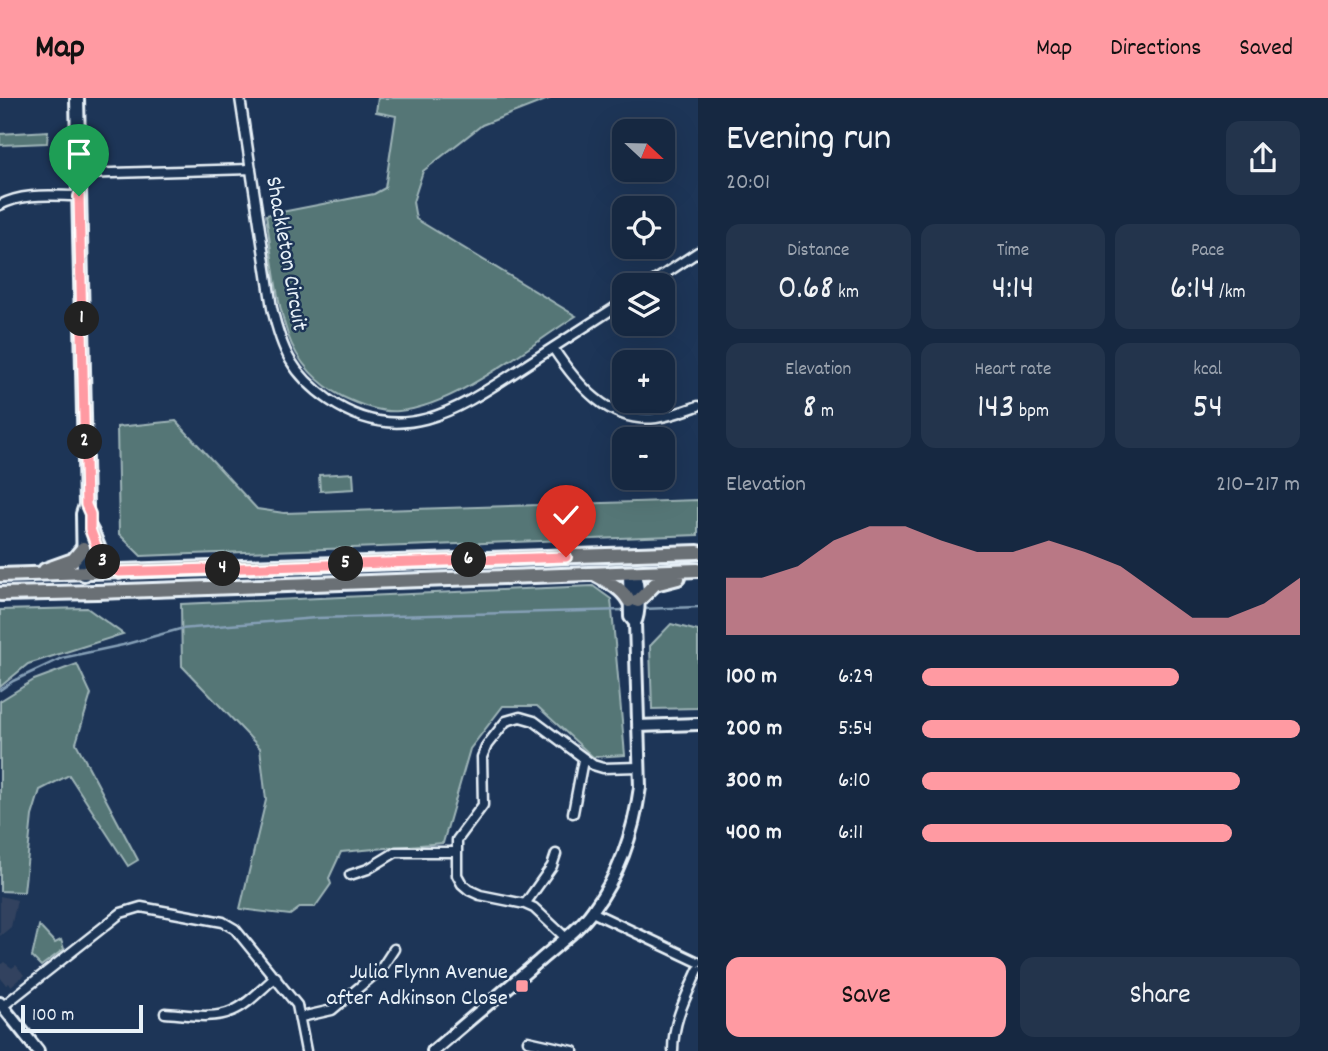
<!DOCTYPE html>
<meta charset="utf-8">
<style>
:root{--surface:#162841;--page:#23344c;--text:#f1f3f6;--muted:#9ea6b1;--line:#35445a;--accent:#ff9aa2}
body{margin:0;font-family:Dekko,sans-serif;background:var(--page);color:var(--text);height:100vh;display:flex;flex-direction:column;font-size:26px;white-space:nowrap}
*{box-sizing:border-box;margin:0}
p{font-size:23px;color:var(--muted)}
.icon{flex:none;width:38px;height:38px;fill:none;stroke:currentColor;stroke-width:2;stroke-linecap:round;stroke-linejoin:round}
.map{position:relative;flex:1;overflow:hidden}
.details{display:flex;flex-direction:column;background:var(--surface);width:630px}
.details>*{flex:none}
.needle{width:46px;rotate:112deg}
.buttons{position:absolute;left:612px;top:21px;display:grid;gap:14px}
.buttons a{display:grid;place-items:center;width:63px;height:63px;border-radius:14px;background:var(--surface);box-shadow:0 7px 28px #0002,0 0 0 2px var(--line);font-size:35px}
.scale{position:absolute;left:21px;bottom:18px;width:122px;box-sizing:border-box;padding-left:7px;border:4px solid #e8f1f8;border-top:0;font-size:19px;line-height:24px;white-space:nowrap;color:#e8f1f8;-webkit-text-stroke:5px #1d3557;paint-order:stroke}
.pin{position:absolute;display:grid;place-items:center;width:60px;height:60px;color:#fff;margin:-72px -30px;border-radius:50% 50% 50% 0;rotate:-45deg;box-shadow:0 0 7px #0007}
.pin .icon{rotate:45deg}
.km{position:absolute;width:35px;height:35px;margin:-18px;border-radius:50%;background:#222;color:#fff;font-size:19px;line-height:35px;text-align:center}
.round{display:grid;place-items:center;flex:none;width:74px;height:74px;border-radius:14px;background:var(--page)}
.overview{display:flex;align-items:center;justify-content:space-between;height:119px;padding:0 28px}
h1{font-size:38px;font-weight:600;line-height:52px}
.metrics{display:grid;grid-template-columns:repeat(3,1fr);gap:10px;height:119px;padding:7px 28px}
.metrics div{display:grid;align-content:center;border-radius:14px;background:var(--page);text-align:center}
.metrics b{font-size:35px;font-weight:600}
.metrics small{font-size:19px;font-weight:400}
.metrics p{font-size:19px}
.chart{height:196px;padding:14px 28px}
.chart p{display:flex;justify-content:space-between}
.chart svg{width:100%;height:126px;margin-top:7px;fill:var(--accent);opacity:.7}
.button{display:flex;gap:14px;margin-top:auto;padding:14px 28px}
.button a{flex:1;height:80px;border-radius:14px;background:var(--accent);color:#111;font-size:28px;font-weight:600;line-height:80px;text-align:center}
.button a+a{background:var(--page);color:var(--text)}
ul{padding:0 28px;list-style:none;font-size:23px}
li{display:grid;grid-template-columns:112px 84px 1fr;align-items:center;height:52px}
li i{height:18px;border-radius:9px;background:var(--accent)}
header{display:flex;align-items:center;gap:42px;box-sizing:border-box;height:98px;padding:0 35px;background:var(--accent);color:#111}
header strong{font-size:33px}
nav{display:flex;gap:38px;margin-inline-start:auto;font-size:24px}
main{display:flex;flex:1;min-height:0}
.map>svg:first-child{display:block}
.built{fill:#33435e}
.green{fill:#547676;stroke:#9eb4b7;stroke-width:2}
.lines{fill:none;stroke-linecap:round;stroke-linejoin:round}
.stream{stroke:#86a0b7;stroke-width:2.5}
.minor-casing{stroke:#e8f1f8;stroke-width:13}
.tertiary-casing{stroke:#e8f1f8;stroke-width:16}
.secondary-casing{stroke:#e8f1f8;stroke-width:18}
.primary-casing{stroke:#e8f1f8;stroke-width:18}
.minor{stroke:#1d3557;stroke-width:8}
.tertiary{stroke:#1d3557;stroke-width:10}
.secondary{stroke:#1d3557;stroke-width:12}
.primary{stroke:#6b6f75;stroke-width:12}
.route-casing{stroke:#fff;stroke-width:14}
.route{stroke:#ff9aa2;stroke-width:9}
.poi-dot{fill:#ff9aa2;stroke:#1d3557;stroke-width:2.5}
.labels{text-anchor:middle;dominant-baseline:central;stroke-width:5;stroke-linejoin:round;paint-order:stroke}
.street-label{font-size:23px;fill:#e8f1f8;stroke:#1d3557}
.poi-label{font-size:23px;fill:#e8f1f8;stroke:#1d3557;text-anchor:end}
</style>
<header>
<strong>Map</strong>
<nav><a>Map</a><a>Directions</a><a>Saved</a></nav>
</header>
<main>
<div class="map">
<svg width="698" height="953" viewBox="0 0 698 953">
<rect width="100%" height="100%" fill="#1d3557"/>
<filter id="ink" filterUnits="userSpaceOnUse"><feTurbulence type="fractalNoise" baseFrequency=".0143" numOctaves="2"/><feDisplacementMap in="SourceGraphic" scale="14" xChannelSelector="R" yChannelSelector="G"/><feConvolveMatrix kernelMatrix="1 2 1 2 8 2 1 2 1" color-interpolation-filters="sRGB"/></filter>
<g filter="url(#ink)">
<!-- built -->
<path class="built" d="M0,798L17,802L11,829L0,838Z
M4,864L12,870L16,867L24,877L11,888L9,885L6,887L0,879V867Z"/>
<!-- green -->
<path class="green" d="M378,0H551L482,27L423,73L413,104L416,121L576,218C529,248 454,309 399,313C380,315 360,307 343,299C319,287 297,264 288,237C275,199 272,156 266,117L374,96L385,90L396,18L376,14Z
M48,33L47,45L0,47V36Z
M176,323L257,411L284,415L698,402V437L141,458L119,436L117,329Z
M353,375L354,391L320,393L319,377Z
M593,488L611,501L625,657L593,659L537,608H503L470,651L443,745L341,754L329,780L331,786L315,809H301L290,817L240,811L266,702L260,650L182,568L181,506Z
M87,510L123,536L28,566L0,589V512Z
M671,526L698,533V610L652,611L650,548Z
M77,566L91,596L76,645L138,762L128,768L69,677L40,692L32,718L24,794L0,793V603L34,582Z
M39,828L55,845L61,842L64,851L41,868L32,859Z"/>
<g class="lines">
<!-- stream -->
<path class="stream" d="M642,511L698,509
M0,592L13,583L62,560L123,547L180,531L316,520L625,512"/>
<defs>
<path id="minor" d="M240,0L272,210C282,253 292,276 329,302C402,352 460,310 523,269C557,247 591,225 625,203
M78,76L251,71
M0,107C24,94 53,98 79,98
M648,187L698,154
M553,250C576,285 609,326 656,320C671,318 684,313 698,308
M573,715L583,662
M350,777L368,771L396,754H456
M525,806L552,768L556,756
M592,814L698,864
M566,840L534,810L525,806L480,797L469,792L462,786L457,777V742L483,707L482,659L487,647L506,623L520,619L534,623L593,667L603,670L639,669
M3,908L111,823L121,815L141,809L223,824L235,831L297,907L306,953
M165,915C185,916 213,922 232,913C248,907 262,890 276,879
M301,919L332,912L381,871L394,851
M528,943L573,953
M673,953C673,922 686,899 698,872"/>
<path id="tertiary" d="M629,475L630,519L635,525
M638,628L698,626
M0,905L38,953
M433,953C468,923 504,893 539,863C557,847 579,832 593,812C620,776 634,733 640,689L635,525C641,513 639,487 634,475"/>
<path id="secondary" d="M77,0L86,407L83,416L84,476"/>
<path id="primary" d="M90,431C100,448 99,466 119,474
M45,472L73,462L83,450
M594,476C607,483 622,490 629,503
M0,477L698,454
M0,496L97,494L698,472
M638,503L655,486L678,480"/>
</defs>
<!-- minor casing -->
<use href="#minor" class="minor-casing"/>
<!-- tertiary casing -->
<use href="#tertiary" class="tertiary-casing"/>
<!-- secondary casing -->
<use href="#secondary" class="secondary-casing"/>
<!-- primary casing -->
<use href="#primary" class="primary-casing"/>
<!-- minor -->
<use href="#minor" class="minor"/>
<!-- tertiary -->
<use href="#tertiary" class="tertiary"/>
<!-- secondary -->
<use href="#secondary" class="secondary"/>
<!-- primary -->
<use href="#primary" class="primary"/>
</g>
</g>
<g class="lines" filter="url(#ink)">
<defs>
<path id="route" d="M79,98L86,407L90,416V431L101,461L112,472L119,474L566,459"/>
</defs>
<!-- route casing -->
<use href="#route" class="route-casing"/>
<!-- route -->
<use href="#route" class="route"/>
</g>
<!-- markers -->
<rect class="poi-dot" x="515" y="881" width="14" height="14" rx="3.5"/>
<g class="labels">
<!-- street labels -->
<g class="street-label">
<text transform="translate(285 156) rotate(80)">Shackleton Circuit</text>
</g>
<!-- poi labels -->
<g class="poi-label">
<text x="508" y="875">Julia Flynn Avenue<tspan x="508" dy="26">after Adkinson Close</tspan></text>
</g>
</g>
</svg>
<div class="buttons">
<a><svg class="needle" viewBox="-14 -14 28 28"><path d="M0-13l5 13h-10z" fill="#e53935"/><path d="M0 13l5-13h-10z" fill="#9ea6b1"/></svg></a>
<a><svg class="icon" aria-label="locate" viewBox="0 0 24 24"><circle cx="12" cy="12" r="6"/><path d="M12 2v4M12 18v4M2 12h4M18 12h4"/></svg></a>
<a><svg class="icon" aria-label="layers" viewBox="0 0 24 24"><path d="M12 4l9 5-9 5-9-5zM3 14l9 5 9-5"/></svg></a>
<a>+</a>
<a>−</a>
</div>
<div class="scale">100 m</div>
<div class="pin" style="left:79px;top:98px;background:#1e9e55"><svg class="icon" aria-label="arrive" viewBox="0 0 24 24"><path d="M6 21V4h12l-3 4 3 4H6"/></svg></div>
<div class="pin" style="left:566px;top:459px;background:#d93025"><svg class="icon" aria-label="check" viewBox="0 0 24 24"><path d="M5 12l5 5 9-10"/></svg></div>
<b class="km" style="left:82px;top:221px">1</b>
<b class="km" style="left:85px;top:344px">2</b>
<b class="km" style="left:103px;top:464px">3</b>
<b class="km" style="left:223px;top:471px">4</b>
<b class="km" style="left:346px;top:466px">5</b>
<b class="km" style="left:469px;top:462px">6</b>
</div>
<section class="details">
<div class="overview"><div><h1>Evening run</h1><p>20:01</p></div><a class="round"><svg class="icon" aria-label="share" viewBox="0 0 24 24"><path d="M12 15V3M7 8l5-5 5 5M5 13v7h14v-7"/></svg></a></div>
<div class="metrics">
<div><p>Distance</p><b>0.68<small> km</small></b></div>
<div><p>Time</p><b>4:14</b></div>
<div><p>Pace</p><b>6:14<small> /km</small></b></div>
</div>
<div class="metrics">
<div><p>Elevation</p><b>8<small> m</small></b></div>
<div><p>Heart rate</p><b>143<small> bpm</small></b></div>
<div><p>kcal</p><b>54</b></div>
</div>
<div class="chart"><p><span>Elevation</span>210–217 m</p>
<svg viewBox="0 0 160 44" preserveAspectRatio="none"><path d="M0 44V24L10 24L20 20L30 11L40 6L50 6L60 11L70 15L80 15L90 11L100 15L110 20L120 29L130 38L140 38L150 33L160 24V44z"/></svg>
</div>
<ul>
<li><b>100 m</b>6:29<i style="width:68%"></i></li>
<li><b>200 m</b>5:54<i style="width:100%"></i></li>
<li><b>300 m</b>6:10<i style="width:84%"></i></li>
<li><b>400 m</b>6:11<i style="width:82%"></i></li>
</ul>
<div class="button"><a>Save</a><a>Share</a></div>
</section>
</main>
